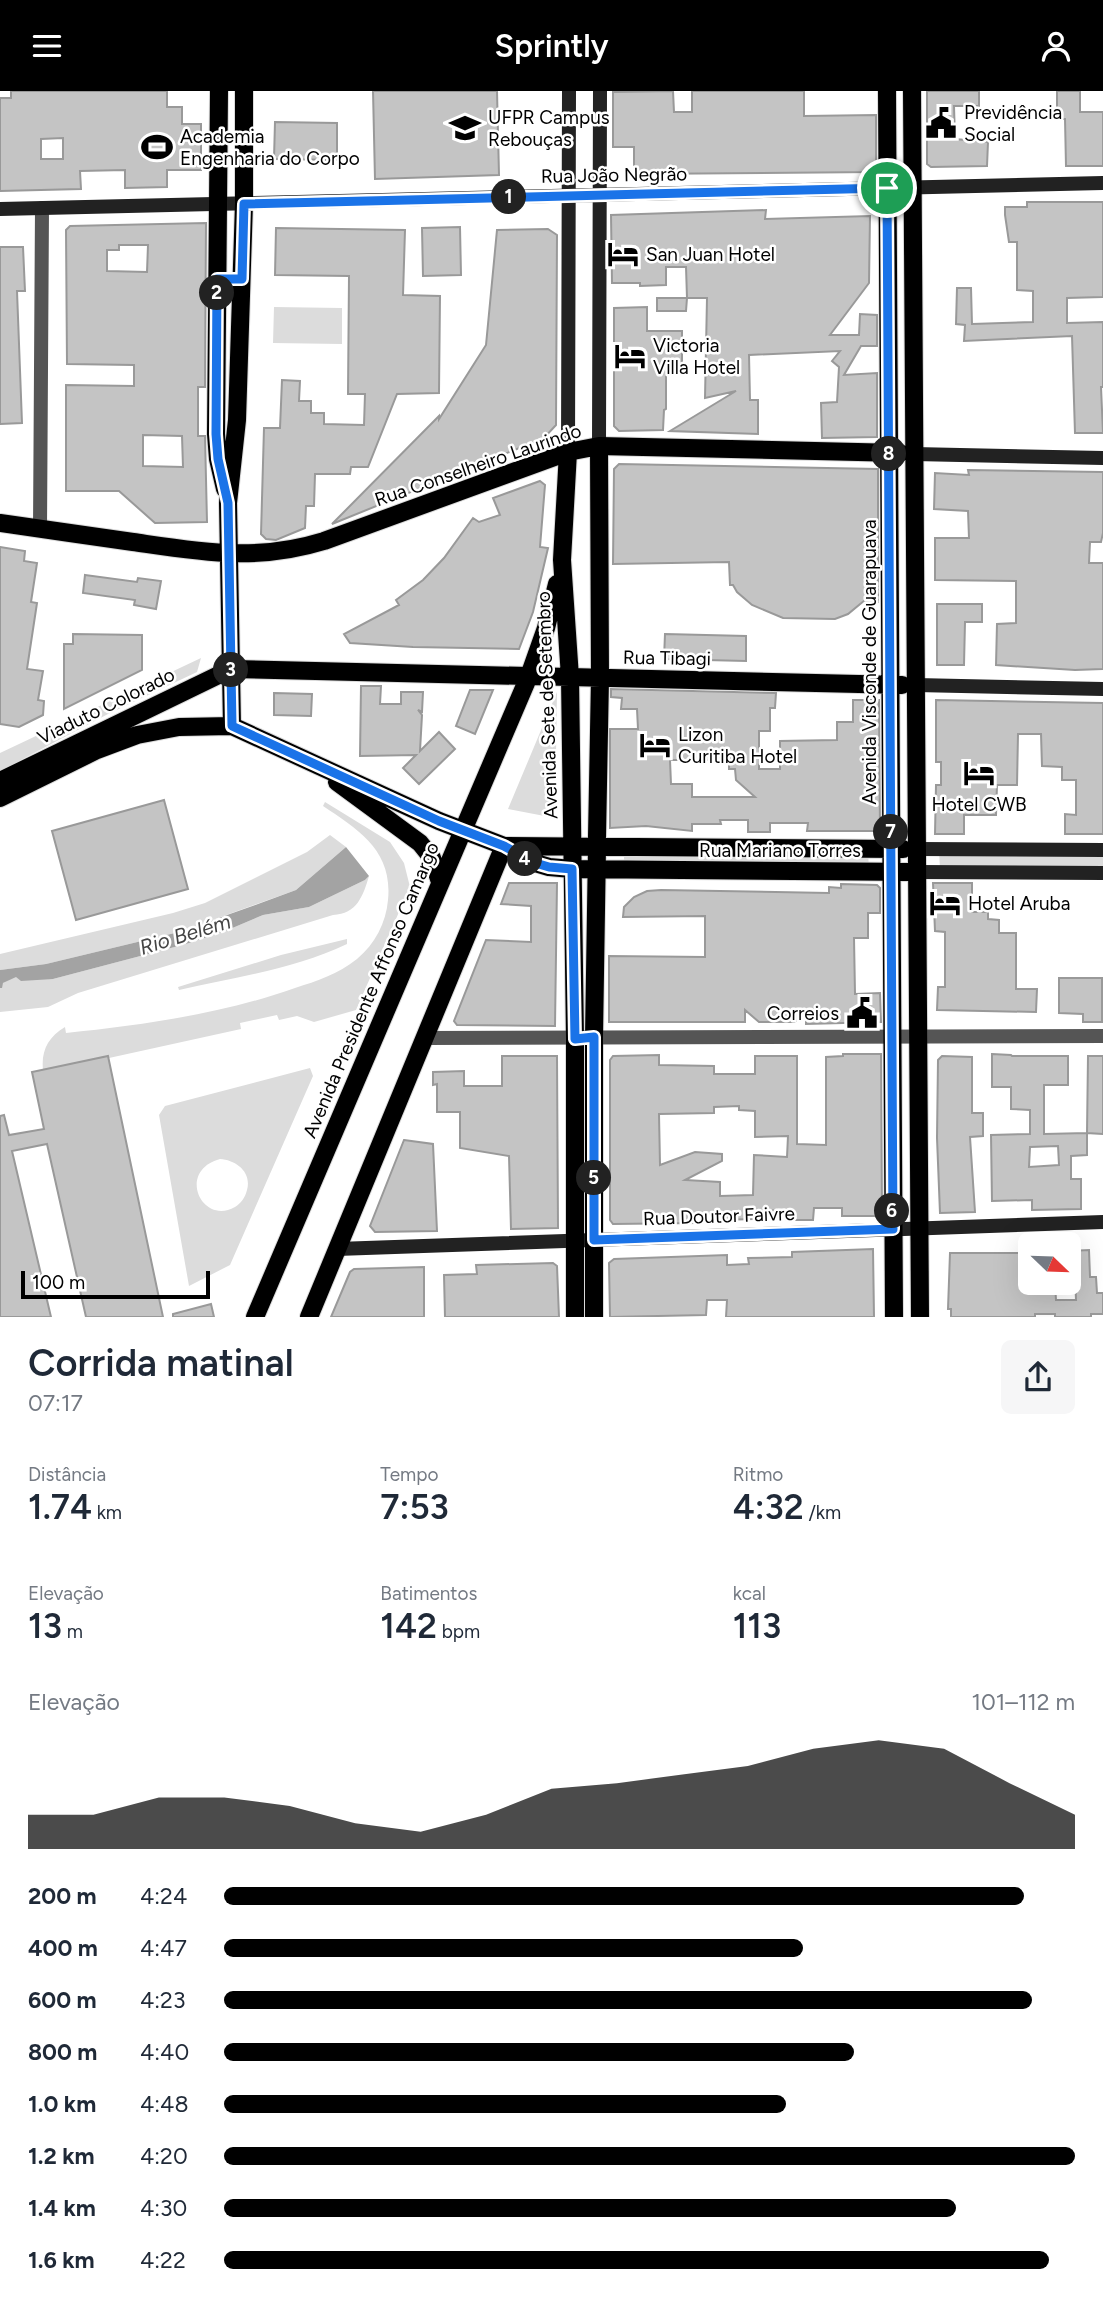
<!DOCTYPE html>
<html lang="pt">
<meta charset="utf-8">
<style>
:root{--surface:#fff;--page:#f6f6f7;--text:#1f2937;--muted:#747a83;--accent:#000}
body{margin:0;font-family:Figtree,sans-serif;background:var(--page);color:var(--text);height:100vh;display:flex;flex-direction:column;font-size:26px;white-space:nowrap}
*{box-sizing:border-box;margin:0}
p{font-size:23px;color:var(--muted)}
.icon{flex:none;width:38px;height:38px;fill:none;stroke:currentColor;stroke-width:2;stroke-linecap:round;stroke-linejoin:round}
.map{position:relative;height:1226px;overflow:hidden}
.side{display:flex;flex-direction:column;background:var(--surface);flex:1}
.side>*{flex:none}
.needle{width:46px;rotate:113deg}
.buttons{position:absolute;left:1018px;top:1141px;display:grid;gap:14px}
.buttons a{display:grid;place-items:center;width:63px;height:63px;border-radius:10px;background:var(--surface);box-shadow:0 7px 28px #0002;font-size:35px}
.scale{position:absolute;left:21px;bottom:18px;width:189px;box-sizing:border-box;padding-left:7px;border:4px solid #000;border-top:0;font-size:19px;line-height:24px;white-space:nowrap;color:#000;-webkit-text-stroke:5px #fff;paint-order:stroke}
.pin{position:absolute;display:grid;place-items:center;width:60px;height:60px;color:#fff;margin:-30px;border:4px solid #fff;border-radius:50%;box-shadow:0 2px 7px #0007}
.km{position:absolute;width:35px;height:35px;margin:-18px;border-radius:50%;background:#222;color:#fff;font-size:19px;line-height:35px;text-align:center}
.round{display:grid;place-items:center;flex:none;width:74px;height:74px;border-radius:10px;background:var(--page)}
.summary{display:flex;align-items:center;justify-content:space-between;height:119px;padding:0 28px}
h1{font-size:38px;font-weight:600;line-height:52px}
.figures{display:grid;grid-template-columns:repeat(3,1fr);gap:10px;height:119px;padding:7px 28px}
.figures div{display:grid;align-content:center}
.figures b{font-size:35px;font-weight:600}
.figures small{font-size:19px;font-weight:400}
.figures p{font-size:19px}
.chart{height:196px;padding:14px 28px}
.chart p{display:flex;justify-content:space-between}
.chart svg{width:100%;height:126px;margin-top:7px;fill:var(--accent);opacity:.7}
ul{padding:0 28px;list-style:none;font-size:23px}
li{display:grid;grid-template-columns:112px 84px 1fr;align-items:center;height:52px}
li i{height:18px;border-radius:9px;background:var(--accent)}
header{display:flex;justify-content:space-between;align-items:center;height:91px;padding:0 28px;background:var(--accent);color:#fff;font-size:32px;font-weight:600}
.map>svg:first-child{display:block}
.green{fill:#dcdcdc;fill-rule:evenodd}
.water{fill:#a3a3a3}
.building{fill:#c4c4c4;stroke:#999;stroke-width:2;fill-rule:evenodd}
.lines{fill:none;stroke-linecap:round;stroke-linejoin:round}
.primary-casing{stroke:#dbdbdb;stroke-width:20}
.street{stroke:#555;stroke-width:14}
.secondary{stroke:#222;stroke-width:14}
.primary{stroke:#000;stroke-width:18}
.route-casing{stroke:#fff;stroke-width:14}
.route{stroke:#1a73e8;stroke-width:9}
.labels{text-anchor:middle;dominant-baseline:central;stroke-width:5;stroke-linejoin:round;paint-order:stroke}
.poi-label{font-size:19px;fill:#000;stroke:#fff;text-anchor:start}
.street-label{font-size:19px;fill:#000;stroke:#fff}
.water-label{font-size:21px;font-style:italic;fill:#444;stroke:#fff}
</style>
<header><svg class="icon" aria-label="menu" viewBox="0 0 24 24"><path d="M4 6h16M4 12h16M4 18h16"/></svg>Sprintly<svg class="icon" aria-label="person" viewBox="0 0 24 24"><circle cx="12" cy="8" r="4"/><path d="M4 21q1-7 8-7t8 7"/></svg></header>
<div class="map">
<svg width="1103" height="1226" viewBox="0 0 1103 1226">
<rect width="100%" height="100%" fill="#fff"/>
<!-- green -->
<path class="green" d="M274,216L342,217V253L273,252Z
M201,567L197,581L108,623L0,680V662Z
M557,601L555,727L508,718Z
M325,711L390,751L404,772L410,796L356,919L314,931L297,925L279,929L277,924L240,932L241,938L109,967L108,965L43,979C41,960 48,946 65,936L66,942C142,934 222,923 295,897C317,890 338,883 357,868C375,853 386,832 388,809C393,760 359,739 323,715Z
M330,744L346,756L296,799L179,841L46,873L0,879V863L173,822L205,812L307,761Z
M624,759L868,761L869,778L624,777Z
M939,759L1103,761V781L940,778Z
M369,785C363,805 357,823 333,824L78,902L48,916L0,921V897L3,892L16,885L53,888L186,853L223,841L263,824L309,816L365,789Z
M347,848V853C295,878 235,886 179,899L178,896L281,864Z
M310,977L313,985L230,1174L189,1195L159,1024L165,1015ZM220,1068C236,1069 252,1081 247,1099C245,1107 241,1112 235,1116C202,1135 176,1080 220,1068Z"/>
<!-- water -->
<path class="water" d="M346,756L369,785L365,789L309,816L263,824L223,841L186,853L53,888L21,890L16,886L3,892L2,897H0V879L46,873L179,841L258,813L296,799Z"/>
<!-- building -->
<path class="building" d="M11,0H167V16H182V33H201V79H167V96L125,97V79L80,80L81,98L0,100V7H11ZM63,47V68H41V48Z
M373,0H497L499,84L375,88Z
M673,0L674,21H692V0H804V25L876,24V81L634,83V56H613V1Z
M927,0H979V15H954L955,48L988,51L987,75L931,76L927,73Z
M1057,0H1080V21H1103V75H1066L1065,28H1057Z
M275,31L337,32V69L274,68Z
M1027,111H1103V206L1067,207V232L1103,231V296H1101L1103,342H1075L1072,245L964,250L965,234L956,233L957,197H971L972,233L1033,231V200L1017,199V151H1009L1005,124V116H1027Z
M766,119L765,128L870,125L869,192L830,244H859L860,223L877,224V255H861L844,284L877,282V346L822,347L821,312L837,311L839,276L832,270L840,260L749,264L750,309H758V343L670,340L736,300L705,307L707,207H687L686,176H666V194L640,195V192H612L611,124Z
M206,132L205,296H198V345H205L207,431L155,432L119,400H66V294L134,295V274L67,273L66,139L70,135ZM119,154H148L147,181L107,180V159H119ZM143,344L182,345L183,376L143,375Z
M460,136L461,184L423,185L422,137Z
M276,137L405,139L403,204L440,205L439,302L397,303L368,376H351L350,383H315L314,415H306L305,437L276,449L266,448L261,443L264,337H280L282,289L300,290L299,310H311V322H324V333L364,334L365,303H348L349,185L275,184Z
M548,138L557,144L556,334L544,347L332,433L439,325V328L486,254L497,139Z
M0,156H23L25,200H17L22,332L0,333Z
M657,207H687L686,220H657Z
M647,216V240H682V282L666,281V318L664,319L663,339L619,340L614,335V217Z
M619,373L878,378V511L869,512L865,509L848,523L835,528L783,527L752,514L737,501L733,494H730L729,471L613,473L614,378Z
M968,379L1103,381V442L1101,451H1090L1089,472H1103V578L1075,579L996,574L997,533L1016,532V490L935,489V447H969L968,420L934,418L935,382L969,384Z
M540,390L545,394L540,456L548,457L533,521L519,558L413,556L350,552L344,543L399,514L396,509L423,489L444,467L473,427L479,431L500,424L493,407Z
M0,456L25,460L24,470L37,472L31,511L37,512L27,578L43,580L38,609L44,610L43,624L19,636L0,633Z
M85,484L137,491L138,487L161,490L156,518L134,514L135,509L83,502Z
M937,513H982V531H965L964,574H937Z
M73,543L142,544V579L64,618V553H73Z
M665,543L746,545V570L664,568Z
M361,595H381L380,613H401V601H423L422,621L418,619L422,624L420,660L439,641L455,658L419,693L403,677L416,664L360,665Z
M611,598L776,602L775,617H770V640H759V678H780V650L837,649V631H853V609H879L880,740H807L808,732H770V741H748V729H720L721,733H692V740L646,735L610,737V638H638L637,618H621L622,607L611,606ZM670,669H729V678H735L736,689L755,706H692V693H671Z
M470,599H493L475,643L456,635Z
M274,602L312,603L311,625L274,624Z
M936,609L1103,612V743H1065V723L1076,724V689H1062V676L1042,675L1041,643H1018L1017,694H997L996,724H964V743H935L936,694H941V671H936Z
M164,709L188,798L76,829L52,740Z
M509,792H557L555,935L457,934L454,930L486,849L531,851V815L501,813Z
M933,792H972V821H988V828L999,829V842H1016V898H1037L1036,921L937,919L938,896H945V841L935,840Z
M841,793L877,794L880,797V822H868V847H854L855,903L880,902L881,931L806,933V923L794,931H759L745,919V931H609V865L705,866V825L623,826L624,816L634,806L647,800L661,799L829,802V796L841,797Z
M1059,887H1102V931H1083V923L1059,922Z
M843,963H881L882,1121L878,1125H842V1117H814L813,1129H786V1119L753,1120V1128L720,1129V1122L695,1123L696,1132L613,1133L610,1129V969L613,965L659,964V974L714,975V983H755V965H797V1053L826,1054V966L843,965ZM739,1015V1019L755,1020V1046L788,1045L787,1066L754,1064L753,1104L720,1105V1091L685,1089L722,1070V1063L695,1061L660,1074L659,1023L714,1022V1016Z
M992,963L1011,964L1012,965H1068V994H1044V1043L1087,1042V1064L1071,1065V1088H1081V1118L1032,1119V1109L992,1110L991,1044L1030,1043V1019L1011,1018V996H992ZM1058,1055L1059,1074L1029,1076L1030,1056Z
M108,965L163,1226H86L47,1053L12,1060L51,1226H0V1025L4,1024L9,1044L44,1038L32,981Z
M502,965H557L558,1137L511,1138L509,1065L460,1057V1021H437V993L433,994V981L464,980V995H502Z
M942,965L972,966V1022H983V1045L970,1046L975,1121L940,1122L937,1047L938,969Z
M1088,965H1103V1043L1087,1042Z
M404,1049L433,1053L437,1140L375,1141L370,1135Z
M873,1158L874,1226H726L727,1209H707L706,1224L610,1226L609,1172L614,1168L727,1164V1174L749,1173L748,1167L792,1166V1161Z
M1089,1159L1090,1186H1096L1097,1202H1103V1223H1091V1226H1055V1223H1035V1226H951V1218H948L950,1162H1031V1192H1055L1056,1209H1076L1075,1183H1069V1160Z
M553,1172L557,1175L559,1226H445L444,1184L477,1183L476,1174Z
M424,1176V1226H331L350,1181L354,1178Z
M211,1213L214,1226H173V1223Z"/>
<g class="lines">
<defs>
<path id="primary" d="M219,0L216,343L218,368L225,398
M887,0L894,1226
M912,0L920,1226
M568,361L562,469L570,586L575,948V1226
M0,432C44,438 89,445 133,451C202,461 256,471 324,450L568,361L599,355L900,362
M232,635L228,412L237,329L244,112V0
M0,690L231,578L902,594
M337,691L420,752L432,767L440,791
M0,707L97,659L137,644L179,636L232,635L439,730L504,755L532,771L549,776L572,778L917,781
M597,746L600,587L599,355
M504,755L903,758
M255,1226L529,585L546,537L557,493
M309,1226L504,755
M594,1226V946L597,756"/>
</defs>
<!-- primary casing -->
<use href="#primary" class="primary-casing"/>
<!-- street -->
<path class="street" d="M40,438L42,117
M425,947L1103,945"/>
<!-- secondary -->
<path class="secondary" d="M0,118L1103,92
M599,355L600,0
M568,361L569,0
M914,363L1103,367
M916,594L1103,598
M917,758L1103,759
M917,781L1103,782
M337,1158L1103,1131"/>
<!-- primary -->
<use href="#primary" class="primary"/>
</g>
<g class="lines">
<defs>
<path id="route" d="M887,97L893,1138L594,1149V946L575,948L572,778L549,776L532,771L504,755L439,730L232,635L228,412L218,368L216,343L217,188H242L244,113Z"/>
</defs>
<!-- route casing -->
<use href="#route" class="route-casing"/>
<!-- route -->
<use href="#route" class="route"/>
</g>
<!-- icons -->
<defs>
<symbol id="civic-bare" viewBox="-9 -9 18 18"><path d="M-.6-6.5H3V-4.5H.6V-3L4-1V1h2V6H-6V1h2V-1L-.6-3ZM-1.2 2.5V6h2.4V2.5Z" fill="#000" stroke="#fff" stroke-width="2.5" paint-order="stroke"/></symbol>
<symbol id="university-bare" viewBox="-9 -9 18 18"><path d="M0-5L7-2L0 1L-7-2ZM-4 1L0 2.5L4 1V4Q0 6-4 4Z" fill="#000" stroke="#fff" stroke-width="2.5" paint-order="stroke"/></symbol>
<symbol id="stadium-bare" viewBox="-9 -9 18 18"><path d="M0-5a6.5 5 0 1 0 0 10a6.5 5 0 1 0 0-10ZM-3.5-1.8h7v3.6h-7Z" fill="#000" stroke="#fff" stroke-width="2.5" paint-order="stroke"/></symbol>
<symbol id="hotel-bare" viewBox="-9 -9 18 18"><path d="M-6-4.5h1.5V1H6V5H4.5V3h-9V5H-6ZM-4 0a1.8 1.8 0 1 1 3.6 0ZM.5 0V-2.5h3Q6-2.5 6 0Z" fill="#000" stroke="#fff" stroke-width="2.5" paint-order="stroke"/></symbol>
</defs>
<g fill-rule="evenodd">
<use href="#civic-bare" x="919" y="10" width="44" height="44"/>
<use href="#university-bare" x="443" y="15" width="44" height="44"/>
<use href="#stadium-bare" x="135" y="34" width="44" height="44"/>
<use href="#hotel-bare" x="601" y="141" width="44" height="44"/>
<use href="#hotel-bare" x="608" y="243" width="44" height="44"/>
<use href="#hotel-bare" x="633" y="632" width="44" height="44"/>
<use href="#hotel-bare" x="957" y="660" width="44" height="44"/>
<use href="#hotel-bare" x="923" y="790" width="44" height="44"/>
<use href="#civic-bare" x="840" y="900" width="44" height="44"/>
</g>
<g class="labels">
<!-- poi labels -->
<g class="poi-label">
<text x="964" y="21">Previdência<tspan x="964" dy="22">Social</tspan></text>
<text x="488" y="26">UFPR Campus<tspan x="488" dy="22">Rebouças</tspan></text>
<text x="180" y="45">Academia<tspan x="180" dy="22">Engenharia do Corpo</tspan></text>
<text x="646" y="163">San Juan Hotel</text>
<text x="653" y="254">Victoria<tspan x="653" dy="22">Villa Hotel</tspan></text>
<text x="678" y="643">Lizon<tspan x="678" dy="22">Curitiba Hotel</tspan></text>
<text x="979" y="713" text-anchor="middle">Hotel CWB</text>
<text x="968" y="812">Hotel Aruba</text>
<text x="839" y="922" text-anchor="end">Correios</text>
</g>
<!-- street labels -->
<g class="street-label">
<text transform="translate(614 84) rotate(-1)">Rua João Negrão</text>
<text transform="translate(478 374) rotate(-19)">Rua Conselheiro Laurindo</text>
<text transform="translate(667 567) rotate(1)">Rua Tibagi</text>
<text transform="translate(869 571) rotate(-90)">Avenida Visconde de Guarapuava</text>
<text transform="translate(547 614) rotate(-92)">Avenida Sete de Setembro</text>
<text transform="translate(106 615) rotate(-26)">Viaduto Colorado</text>
<text x="780" y="759">Rua Mariano Torres</text>
<text transform="translate(371 899) rotate(-67)">Avenida Presidente Affonso Camargo</text>
<text transform="translate(719 1125) rotate(-2)">Rua Doutor Faivre</text>
</g>
<!-- water labels -->
<g class="water-label">
<text transform="translate(185 843) rotate(-17)">Rio Belém</text>
</g>
</g>
</svg>
<div class="buttons">
<a><svg class="needle" viewBox="-14 -14 28 28"><path d="M0-13l5 13h-10z" fill="#e53935"/><path d="M0 13l5-13h-10z" fill="#747a83"/></svg></a>
</div>
<div class="scale">100 m</div>
<div class="pin" style="left:887px;top:97px;background:#1e9e55"><svg class="icon" aria-label="arrive" viewBox="0 0 24 24"><path d="M6 21V4h12l-3 4 3 4H6"/></svg></div>
<b class="km" style="left:509px;top:106px">1</b>
<b class="km" style="left:217px;top:202px">2</b>
<b class="km" style="left:231px;top:579px">3</b>
<b class="km" style="left:525px;top:768px">4</b>
<b class="km" style="left:594px;top:1087px">5</b>
<b class="km" style="left:892px;top:1120px">6</b>
<b class="km" style="left:891px;top:741px">7</b>
<b class="km" style="left:889px;top:363px">8</b>
</div>
<section class="side">
<div class="summary"><div><h1>Corrida matinal</h1><p>07:17</p></div><a class="round"><svg class="icon" aria-label="share" viewBox="0 0 24 24"><path d="M12 15V3M7 8l5-5 5 5M5 13v7h14v-7"/></svg></a></div>
<div class="figures">
<div><p>Distância</p><b>1.74<small> km</small></b></div>
<div><p>Tempo</p><b>7:53</b></div>
<div><p>Ritmo</p><b>4:32<small> /km</small></b></div>
</div>
<div class="figures">
<div><p>Elevação</p><b>13<small> m</small></b></div>
<div><p>Batimentos</p><b>142<small> bpm</small></b></div>
<div><p>kcal</p><b>113</b></div>
</div>
<div class="chart"><p><span>Elevação</span>101–112 m</p>
<svg viewBox="0 0 160 44" preserveAspectRatio="none"><path d="M0 44V32L10 32L20 26L30 26L40 29L50 35L60 38L70 32L80 23L90 21L100 18L110 15L120 9L130 6L140 9L150 21L160 32V44z"/></svg>
</div>
<ul>
<li><b>200 m</b>4:24<i style="width:94%"></i></li>
<li><b>400 m</b>4:47<i style="width:68%"></i></li>
<li><b>600 m</b>4:23<i style="width:95%"></i></li>
<li><b>800 m</b>4:40<i style="width:74%"></i></li>
<li><b>1.0 km</b>4:48<i style="width:66%"></i></li>
<li><b>1.2 km</b>4:20<i style="width:100%"></i></li>
<li><b>1.4 km</b>4:30<i style="width:86%"></i></li>
<li><b>1.6 km</b>4:22<i style="width:97%"></i></li>
</ul>
</section>
